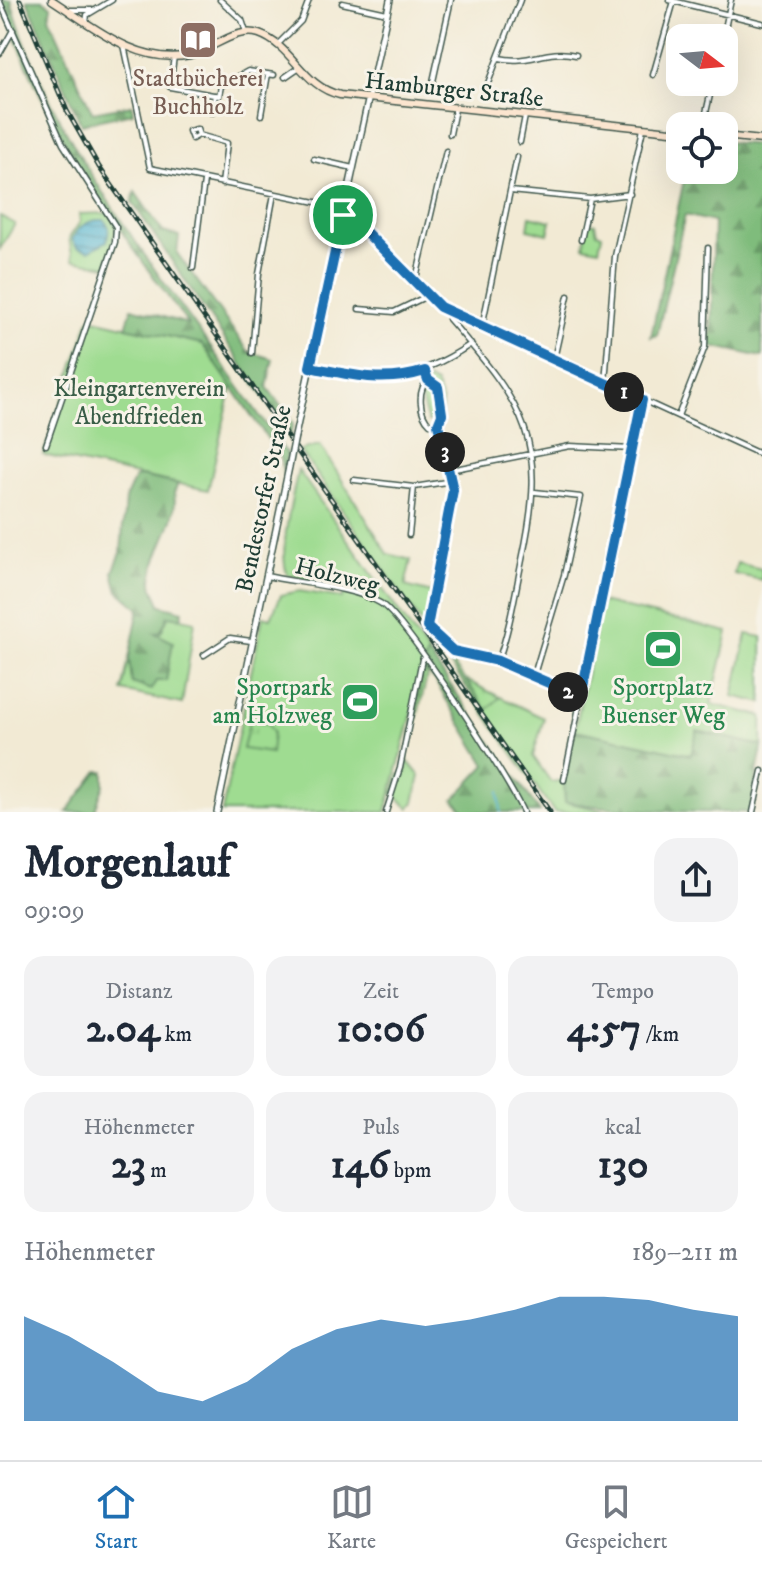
<!DOCTYPE html>
<html lang="de">
<meta charset="utf-8">
<style>
:root{--surface:#fff;--page:#f2f2f3;--text:#1f2937;--muted:#747a83;--line:#e0e1e3;--accent:#1f6fb2}
body{margin:0;font-family:"IM FELL DW Pica",serif;background:var(--page);color:var(--text);height:100vh;display:flex;flex-direction:column;font-size:30px;white-space:nowrap}
*{box-sizing:border-box;margin:0}
p{font-size:26px;color:var(--muted)}
.icon{flex:none;width:44px;height:44px;fill:none;stroke:currentColor;stroke-width:2;stroke-linecap:round;stroke-linejoin:round}
.map{position:relative;height:812px;overflow:hidden}
.sheet{display:flex;flex-direction:column;background:var(--surface);flex:1}
.sheet>*{flex:none}
.needle{width:52px;rotate:106deg}
.controls{position:absolute;left:666px;top:24px;display:grid;gap:16px}
.controls a{display:grid;place-items:center;width:72px;height:72px;border-radius:16px;background:var(--surface);box-shadow:0 8px 32px #0002;font-size:40px}
.pin{position:absolute;display:grid;place-items:center;width:68px;height:68px;color:#fff;margin:-34px;border:4px solid #fff;border-radius:50%;box-shadow:0 2px 8px #0007}
.km{position:absolute;width:40px;height:40px;margin:-20px;border-radius:50%;background:#222;color:#fff;font-size:22px;line-height:40px;text-align:center}
.round{display:grid;place-items:center;flex:none;width:84px;height:84px;border-radius:24px;background:var(--page)}
.overview{display:flex;align-items:center;justify-content:space-between;height:136px;padding:0 24px}
h1{font-size:44px;font-weight:700;line-height:60px}
.metrics{display:grid;grid-template-columns:repeat(3,1fr);gap:12px;height:136px;padding:8px 24px}
.metrics div{display:grid;align-content:center;border-radius:20px;background:var(--page);text-align:center}
.metrics b{font-size:40px;font-weight:700}
.metrics small{font-size:22px;font-weight:400}
.metrics p{font-size:22px}
.chart{height:224px;padding:16px 24px}
.chart p{display:flex;justify-content:space-between}
.chart svg{width:100%;height:144px;margin-top:8px;fill:var(--accent);opacity:.7}
.tabs{display:flex;justify-content:space-around;align-items:center;height:112px;border-top:2px solid var(--line);background:var(--surface);font-size:22px;color:var(--muted)}
.tabs a{display:grid;justify-items:center;gap:4px}
.tabs .selected{color:var(--accent)}
.map>svg:first-child{display:block}
.green{fill:#9fdc91;stroke:#5f8c62;stroke-width:2}
.forest{fill:url(#forest-firs);stroke:#4f7c58;stroke-width:2}
.park{fill:url(#park-tufts);stroke:#5f8c62;stroke-width:2}
.water{fill:url(#water-rules);stroke:#397983;stroke-width:2}
.lines{fill:none;stroke-linecap:round;stroke-linejoin:round}
.stream{stroke:#53b5d2;stroke-width:2}
.minor-casing{stroke:#3f574c;stroke-width:7}
.tertiary-casing{stroke:#3f574c;stroke-width:8}
.secondary-casing{stroke:#3f574c;stroke-width:9}
.minor{stroke:#fff;stroke-width:4}
.tertiary{stroke:#fff;stroke-width:5}
.secondary{stroke:#fbe5cf;stroke-width:6}
.rail-casing{stroke:#1f3d34;stroke-width:5}
.rail{stroke:#f7f3e8;stroke-width:2;stroke-dasharray:6;stroke-linecap:butt}
.tertiary-bridge-casing{stroke:#3f574c;stroke-width:8;stroke-linecap:butt}
.tertiary-bridge{stroke:#fff;stroke-width:5}
.route-casing{stroke:#fff;stroke-width:16}
.route{stroke:#1f6fb2;stroke-width:10}
.labels{text-anchor:middle;dominant-baseline:central;stroke-width:6;stroke-linejoin:round;paint-order:stroke}
.education-label{font-size:24px;fill:#785e54;stroke:#f7f3e8}
.street-label{font-size:24px;fill:#1f3d34;stroke:#f7f3e8}
.park-label{font-size:24px;fill:#395d47;stroke:#f7f3e8}
.leisure-label{font-size:24px;fill:#27864d;stroke:#f7f3e8;text-anchor:end}
</style>
<div class="map">
<svg width="762" height="812" viewBox="0 0 762 812">
<defs>
<pattern id="forest-firs" width="22" height="20" patternUnits="userSpaceOnUse" patternTransform="scale(2)"><rect width="22" height="20" fill="#7fbc7b"/><path d="M5 1l3.5 6h-7zM16 11l3.5 6h-7z" fill="#679a66"/></pattern>
<pattern id="park-tufts" width="24" height="20" patternUnits="userSpaceOnUse" patternTransform="scale(2)"><rect width="24" height="20" fill="#9fdc91"/><path d="M3 7l-1-3M5 7V3M7 7l1-3M15 17l-1-3M17 17v-4M19 17l1-3" fill="none" stroke="#88be7e"/></pattern>
<pattern id="water-rules" width="6" height="5" patternUnits="userSpaceOnUse" patternTransform="scale(2)"><rect width="6" height="5" fill="#53b5d2"/><path d="M0 2.5h6" fill="none" stroke="#4494ab"/></pattern>
</defs>
<rect width="100%" height="100%" fill="#f7f3e8"/>
<filter id="ink" filterUnits="userSpaceOnUse"><feTurbulence type="fractalNoise" baseFrequency=".0125" numOctaves="2"/><feDisplacementMap in="SourceGraphic" scale="16" xChannelSelector="R" yChannelSelector="G"/><feConvolveMatrix kernelMatrix="1 2 1 2 8 2 1 2 1" color-interpolation-filters="sRGB"/></filter>
<filter id="wash" filterUnits="userSpaceOnUse"><feTurbulence type="fractalNoise" baseFrequency=".006" numOctaves="4" result="noise"/><feDisplacementMap in="SourceGraphic" scale="32" xChannelSelector="R" yChannelSelector="G"/><feGaussianBlur stdDeviation="1.8" result="paint"/><feColorMatrix in="noise" values="0 0 0 0 0 0 0 0 0 0 0 0 0 0 0 0 0 1.4 0 .05"/><feComposite in="paint" operator="in"/></filter>
<g filter="url(#wash)">
<rect width="100%" height="100%" fill="#f2ead4"/>
<!-- green -->
<path class="green" d="M108,213L116,227L107,266L73,260L69,238L80,222L79,214Z
M0,216L15,224L0,249Z
M589,223L595,224L597,233L602,235L599,249L584,246Z
M90,318L202,344L232,386L208,490L43,455Z
M428,380L436,384L442,402L440,422H428L421,399Z
M320,445L388,554L411,560L405,586L432,593L427,627L486,710L500,697L544,718L533,756L551,782L564,780L565,802L610,812H554L300,450Z
M298,470L428,653L386,812H222L263,616L271,618L281,595L299,591L342,598L344,593L373,599L392,610C362,588 323,584 288,575C277,556 293,494 298,470Z
M737,563L762,569V580L734,574Z
M601,602L728,632L711,704L762,716V746L698,731L691,755L575,730Z
M168,615L195,621L182,704L122,691L129,658L133,683L160,639L154,633Z
M747,634L762,637V703L733,696Z
M426,670L427,677L409,750L423,672Z
M406,759L420,776L414,802L409,808L393,794L399,775L407,772Z"/>
<!-- forest -->
<path class="forest" d="M3,0H11C41,106 102,195 165,284C206,340 246,397 287,454L283,474L281,458L202,344L126,327L132,308L188,324C113,222 40,122 3,0Z
M27,0H42L51,6L49,17L92,112L132,105L133,113L81,124Z
M724,142L762,145V357L711,346L714,222L685,215L657,335L651,337L686,170H724Z
M135,192L163,232L179,236L177,253L249,352L273,359L267,387L293,423L290,436L132,202Z
M140,476L178,484L174,493C180,523 152,551 152,582C152,590 158,597 160,605L183,611L181,618L168,616L161,632L155,633L173,642L166,681H156L151,690L132,683L129,658L139,609L118,591L113,572L121,553L125,499L135,478Z
M428,653L540,812H465L454,799L486,765L435,681L422,668Z
M575,730L691,755L697,731L762,746L750,812C690,812 626,812 565,802L564,780Z
M98,771H104V785L94,812H67Z"/>
<!-- park -->
<path class="park" d="M530,216L551,221L548,234L528,229Z
M466,680L500,697L487,710Z
M254,720L267,723L273,732L271,753L243,749L249,722Z"/>
<!-- water -->
<path class="water" d="M104,220L109,227L107,241L89,251L77,247L72,240C78,226 88,219 104,220Z"/>
<g class="lines">
<!-- stream -->
<path class="stream" d="M499,792L501,812"/>
</g>
</g>
<g filter="url(#ink)">
<g class="lines">
<defs>
<path id="minor" d="M220,0L242,20L246,32
M669,0L762,23
M0,2L63,144L116,227L115,242L46,445
M342,3L387,13
M69,10H92
M86,23L87,15L112,0
M723,38L731,0
M124,45L150,168L345,208
M277,45L301,21L309,0
M0,53L13,30
M174,56L170,87L219,96L221,86L248,71L274,75
M499,58C531,65 544,48 576,55
M653,75L674,1
M285,77L298,68
M432,86L451,0
M485,91L520,0
M212,112L215,95
M261,115L268,74
M703,126L713,82
M450,134L455,109
M199,135L197,129L189,131L192,139L199,135L227,143L222,184
M520,142L525,116
M314,159L353,168
M510,191L590,199L630,194
M343,215L352,218L440,307L762,455
M581,240L590,199
M193,268L204,181
M415,283L446,151
M359,309L394,312L427,296
M450,312L449,319C527,409 548,440 522,560C515,594 510,628 498,661
M482,327L517,157
M252,353L259,274L274,194
M554,359L568,296
M310,367C377,382 412,384 471,344
M425,371L428,380L438,387L442,414L438,424L453,490L427,627L453,651L498,661L581,697
M428,380C417,390 419,414 430,424H438
M605,383L615,256L643,129
M678,416L705,347L708,248
M450,470L570,446L632,449
M354,480L414,487L452,481
M409,535L414,487
M266,576C298,583 353,587 380,603C405,618 509,780 523,812
M204,655L230,638L251,641
M533,678L564,575L581,497L535,492
M564,780L642,400
M386,812L400,768L422,659
M753,812L762,771"/>
<path id="tertiary" d="M295,436L390,0
M217,812L289,467"/>
<path id="secondary" d="M52,0C93,26 138,66 190,55C213,50 236,26 259,34C293,46 303,87 340,95L680,132
M724,136L762,140"/>
</defs>
<!-- minor casing -->
<use href="#minor" class="minor-casing"/>
<!-- tertiary casing -->
<use href="#tertiary" class="tertiary-casing"/>
<!-- secondary casing -->
<use href="#secondary" class="secondary-casing"/>
<!-- minor -->
<use href="#minor" class="minor"/>
<!-- tertiary -->
<use href="#tertiary" class="tertiary"/>
<!-- secondary -->
<use href="#secondary" class="secondary"/>
<defs>
<path id="rail" d="M20,0L67,111L99,167L550,812"/>
</defs>
<!-- rail casing -->
<use href="#rail" class="rail-casing"/>
<!-- rail -->
<use href="#rail" class="rail"/>
<defs>
<path id="tertiary-bridge" d="M289,467L295,436"/>
</defs>
<!-- tertiary-bridge casing -->
<use href="#tertiary-bridge" class="tertiary-bridge-casing"/>
<!-- tertiary-bridge -->
<use href="#tertiary-bridge" class="tertiary-bridge"/>
</g>
</g>
<g class="lines" filter="url(#ink)">
<defs>
<path id="route" d="M343,215L352,218L440,307L642,400L581,697L498,661L453,651L427,627L453,490L438,424L442,414L438,387L428,380L425,371C384,384 351,375 310,367Z"/>
</defs>
<!-- route casing -->
<use href="#route" class="route-casing"/>
<!-- route -->
<use href="#route" class="route"/>
</g>
<!-- icons -->
<defs>
<symbol id="library-square" viewBox="-11 -11 22 22"><rect x="-9" y="-9" width="18" height="18" rx="4" fill="#8d6e63" stroke="#f7f3e8"/><path d="M-6-4Q-3-5.5-.7-3.5V5Q-3 3-6 4ZM6-4Q3-5.5 .7-3.5V5Q3 3 6 4Z" fill="#fff"/></symbol>
<symbol id="stadium-square" viewBox="-11 -11 22 22"><rect x="-9" y="-9" width="18" height="18" rx="4" fill="#2e9e5b" stroke="#f7f3e8"/><path d="M0-5a6.5 5 0 1 0 0 10a6.5 5 0 1 0 0-10ZM-3.5-1.8h7v3.6h-7Z" fill="#fff"/></symbol>
</defs>
<g fill-rule="evenodd">
<use href="#library-square" x="176" y="18" width="44" height="44"/>
<use href="#stadium-square" x="641" y="627" width="44" height="44"/>
<use href="#stadium-square" x="338" y="680" width="44" height="44"/>
</g>
<g class="labels">
<!-- education labels -->
<g class="education-label">
<text x="198" y="79">Stadtbücherei<tspan x="198" dy="28">Buchholz</tspan></text>
</g>
<!-- street labels -->
<g class="street-label">
<text transform="translate(454 90) rotate(6)">Hamburger Straße</text>
<text transform="translate(264 499) rotate(-78)">Bendestorfer Straße</text>
<text transform="translate(337 576) rotate(14)">Holzweg</text>
</g>
<!-- park labels -->
<g class="park-label">
<text x="139" y="389">Kleingartenverein<tspan x="139" dy="28">Abendfrieden</tspan></text>
</g>
<!-- leisure labels -->
<g class="leisure-label">
<text x="332" y="688">Sportpark<tspan x="332" dy="28">am Holzweg</tspan></text>
<text x="663" y="688" text-anchor="middle">Sportplatz<tspan x="663" dy="28">Buenser Weg</tspan></text>
</g>
</g>
</svg>
<div class="controls">
<a><svg class="needle" viewBox="-14 -14 28 28"><path d="M0-13l5 13h-10z" fill="#e53935"/><path d="M0 13l5-13h-10z" fill="#747a83"/></svg></a>
<a><svg class="icon" aria-label="locate" viewBox="0 0 24 24"><circle cx="12" cy="12" r="6"/><path d="M12 2v4M12 18v4M2 12h4M18 12h4"/></svg></a>
</div>
<div class="pin" style="left:343px;top:215px;background:#1e9e55"><svg class="icon" aria-label="arrive" viewBox="0 0 24 24"><path d="M6 21V4h12l-3 4 3 4H6"/></svg></div>
<b class="km" style="left:624px;top:392px">1</b>
<b class="km" style="left:568px;top:692px">2</b>
<b class="km" style="left:445px;top:452px">3</b>
</div>
<section class="sheet">
<div class="overview"><div><h1>Morgenlauf</h1><p>09:09</p></div><a class="round"><svg class="icon" aria-label="share" viewBox="0 0 24 24"><path d="M12 15V3M7 8l5-5 5 5M5 13v7h14v-7"/></svg></a></div>
<div class="metrics">
<div><p>Distanz</p><b>2.04<small> km</small></b></div>
<div><p>Zeit</p><b>10:06</b></div>
<div><p>Tempo</p><b>4:57<small> /km</small></b></div>
</div>
<div class="metrics">
<div><p>Höhenmeter</p><b>23<small> m</small></b></div>
<div><p>Puls</p><b>146<small> bpm</small></b></div>
<div><p>kcal</p><b>130</b></div>
</div>
<div class="chart"><p><span>Höhenmeter</span>189–211 m</p>
<svg viewBox="0 0 160 44" preserveAspectRatio="none"><path d="M0 44V12L10 18L20 26L30 35L40 38L50 32L60 22L70 16L80 13L90 15L100 13L110 10L120 6L130 6L140 7L150 10L160 12V44z"/></svg>
</div>
</section>
<nav class="tabs">
<a class="selected"><svg class="icon" aria-label="home" viewBox="0 0 24 24"><path d="M3 11l9-7 9 7M6 9v11h12V9"/></svg>Start</a>
<a><svg class="icon" aria-label="map" viewBox="0 0 24 24"><path d="M3 6l6-2 6 2 6-2v14l-6 2-6-2-6 2zM9 4v14M15 6v14"/></svg>Karte</a>
<a><svg class="icon" aria-label="saved" viewBox="0 0 24 24"><path d="M7 4h10v16l-5-4-5 4z"/></svg>Gespeichert</a>
</nav>
